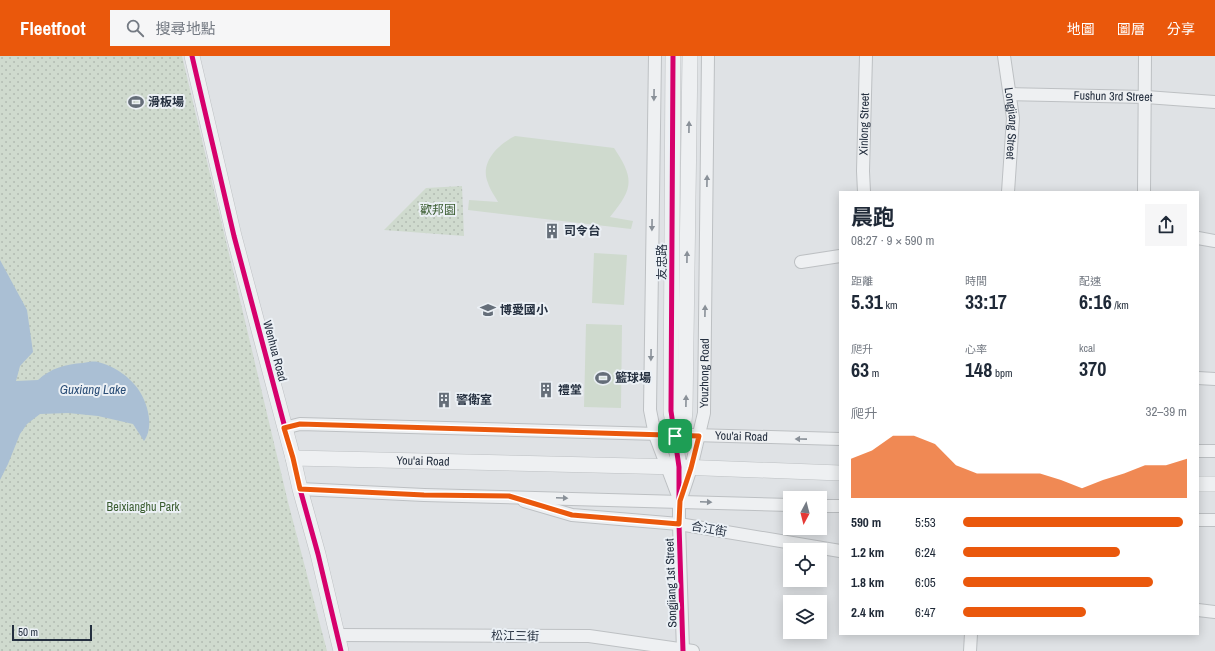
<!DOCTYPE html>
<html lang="zh-TW">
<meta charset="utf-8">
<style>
:root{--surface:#fff;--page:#f6f6f7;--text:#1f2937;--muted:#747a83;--accent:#ea580c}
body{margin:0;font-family:"Archivo Narrow","Noto Sans TC",sans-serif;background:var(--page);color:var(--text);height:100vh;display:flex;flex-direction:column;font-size:15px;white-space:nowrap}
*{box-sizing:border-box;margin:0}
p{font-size:13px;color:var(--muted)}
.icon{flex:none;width:22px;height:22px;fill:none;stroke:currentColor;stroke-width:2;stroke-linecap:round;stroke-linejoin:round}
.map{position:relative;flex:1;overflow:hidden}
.details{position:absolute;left:839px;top:135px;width:360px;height:444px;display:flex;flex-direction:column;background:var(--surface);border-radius:0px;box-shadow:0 2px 10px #0003}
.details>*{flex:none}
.needle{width:26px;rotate:187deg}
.buttons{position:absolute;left:783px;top:435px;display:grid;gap:8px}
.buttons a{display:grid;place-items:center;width:44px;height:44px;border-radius:0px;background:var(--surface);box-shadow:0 2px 10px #0003;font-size:20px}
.scale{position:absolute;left:12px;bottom:10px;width:80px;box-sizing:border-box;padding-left:4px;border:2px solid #242f3f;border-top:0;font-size:11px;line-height:14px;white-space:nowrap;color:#242f3f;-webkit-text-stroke:3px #ebf0f5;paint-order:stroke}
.pin{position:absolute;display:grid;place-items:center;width:34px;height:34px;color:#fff;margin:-17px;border-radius:8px;box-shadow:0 2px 6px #0006}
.round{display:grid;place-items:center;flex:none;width:42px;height:42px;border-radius:0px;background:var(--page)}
.overview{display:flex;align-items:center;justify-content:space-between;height:68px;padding:0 12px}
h1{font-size:22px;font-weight:700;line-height:30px}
.stats{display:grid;grid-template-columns:repeat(3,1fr);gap:6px;height:68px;padding:4px 12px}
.stats div{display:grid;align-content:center}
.stats b{font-size:20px;font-weight:700}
.stats small{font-size:11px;font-weight:400}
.stats p{font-size:11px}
.chart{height:112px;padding:8px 12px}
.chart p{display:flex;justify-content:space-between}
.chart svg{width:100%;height:72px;margin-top:4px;fill:var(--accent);opacity:.7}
ul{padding:0 12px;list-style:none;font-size:13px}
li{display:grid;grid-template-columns:64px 48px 1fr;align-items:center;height:30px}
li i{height:10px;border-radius:5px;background:var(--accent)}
header{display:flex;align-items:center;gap:24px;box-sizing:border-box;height:56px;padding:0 20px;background:var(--accent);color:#fff}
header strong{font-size:19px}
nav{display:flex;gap:22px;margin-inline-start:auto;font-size:14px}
.search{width:280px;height:36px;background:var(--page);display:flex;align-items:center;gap:10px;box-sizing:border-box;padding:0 14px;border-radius:0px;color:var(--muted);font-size:15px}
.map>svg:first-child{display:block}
.grass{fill:#cfdace}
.park{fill:url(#park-dots)}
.water{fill:#aabfd4}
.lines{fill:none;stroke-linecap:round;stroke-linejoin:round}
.minor-casing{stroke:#bdc0c3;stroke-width:14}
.tertiary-casing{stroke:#bdc0c3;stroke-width:16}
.minor{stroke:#eef0f2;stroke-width:12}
.tertiary{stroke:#eef0f2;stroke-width:15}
.cycleway-casing{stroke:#ebf0f5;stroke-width:8}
.cycleway{stroke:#d6006c;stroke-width:5}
.oneway{fill:#899098}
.route-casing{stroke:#fff;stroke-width:8}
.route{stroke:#ea580c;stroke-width:5}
.labels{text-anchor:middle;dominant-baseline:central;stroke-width:4;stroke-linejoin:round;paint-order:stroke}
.street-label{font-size:12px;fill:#242f3f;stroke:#ebf0f5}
.poi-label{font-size:12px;font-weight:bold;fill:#242f3f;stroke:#ebf0f5;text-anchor:start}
.park-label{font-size:12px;fill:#3a5c30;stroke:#ebf0f5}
.water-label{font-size:13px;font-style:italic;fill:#2b4e77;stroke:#ebf0f5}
</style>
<header>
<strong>Fleetfoot</strong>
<div class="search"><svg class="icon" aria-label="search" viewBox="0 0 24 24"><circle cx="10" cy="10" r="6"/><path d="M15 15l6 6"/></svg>搜尋地點</div>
<nav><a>地圖</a><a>圖層</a><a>分享</a></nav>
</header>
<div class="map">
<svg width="1215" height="595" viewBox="0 0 1215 595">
<defs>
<pattern id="park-dots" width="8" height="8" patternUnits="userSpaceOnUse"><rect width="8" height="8" fill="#cfdace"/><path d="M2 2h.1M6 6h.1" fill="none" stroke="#b2bbb2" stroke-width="1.8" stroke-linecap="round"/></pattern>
</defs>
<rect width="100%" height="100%" fill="#dfe2e5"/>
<!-- grass -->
<path class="grass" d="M515,80L614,92C635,123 633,133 610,161L633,165L631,173L468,154L469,144L498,146C495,140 490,134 488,127C479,106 499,88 515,80Z
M594,197L627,199L624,249L592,247Z
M586,268L622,269L621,352L584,351Z"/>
<!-- park -->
<path class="park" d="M0,0H182L288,446L327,595H0Z
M462,130L464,180L384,174L426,132Z"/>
<!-- water -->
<path class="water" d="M0,204L27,254L33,296L20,310L16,325L38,324C51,312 66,308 83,307C88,306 94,305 98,306C121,312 141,329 147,352C150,363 151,375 144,385L133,368L98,360L68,357L40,358L27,368L20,378L8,408L0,424Z"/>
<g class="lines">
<defs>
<g id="minor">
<path d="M655,0L650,354L655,379L680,445"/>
<path id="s1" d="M1004,0L1013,62L1008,136"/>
<path id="s2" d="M1010,38L1146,41L1215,46"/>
<path id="s3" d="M864,136L863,115L866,0"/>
<path d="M1144,136L1145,0"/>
<path d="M1198,182L1215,185"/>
<path d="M801,206L840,200"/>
<path d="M1198,322L1215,323"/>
<path id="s4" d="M284,372L300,368L840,383"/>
<path d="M1198,395H1215"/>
<path d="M679,411V468L683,595"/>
<path d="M300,433L424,439L790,449"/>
<path d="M524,445L572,459L679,468L840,495"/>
<path id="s5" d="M680,445L691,412L704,357L708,0"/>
<path d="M820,450H840"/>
<path d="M1198,464H1215"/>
<path d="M1198,554L1215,556"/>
<path d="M336,579L589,580L693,595"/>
<path d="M970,595L971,578"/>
</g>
<g id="tertiary">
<path d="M192,0L234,180L293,402L300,433L318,498L341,595"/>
<path d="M673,0L671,355L679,411"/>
<path d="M682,390L685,354L690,0"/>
<path id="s6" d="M293,402L679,411L840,417"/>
<path d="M1198,428H1215"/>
</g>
</defs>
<!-- minor casing -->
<use href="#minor" class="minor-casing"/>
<!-- tertiary casing -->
<use href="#tertiary" class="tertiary-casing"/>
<!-- minor -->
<use href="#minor" class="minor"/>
<!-- tertiary -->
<use href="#tertiary" class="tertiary"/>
<defs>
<path id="cycleway" d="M192,0L234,180L293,402L300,433L318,498L341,595
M673,0L671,355L679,411V468L683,595"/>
</defs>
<!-- cycleway casing -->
<use href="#cycleway" class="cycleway-casing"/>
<!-- cycleway -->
<use href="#cycleway" class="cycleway"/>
</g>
<!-- one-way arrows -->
<defs><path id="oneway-solid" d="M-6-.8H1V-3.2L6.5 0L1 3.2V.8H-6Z"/></defs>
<g class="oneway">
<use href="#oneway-solid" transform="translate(654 39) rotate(91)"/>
<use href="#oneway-solid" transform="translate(689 71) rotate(-89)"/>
<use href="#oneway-solid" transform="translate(707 125) rotate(-89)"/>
<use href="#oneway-solid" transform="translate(652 169) rotate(91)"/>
<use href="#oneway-solid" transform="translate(687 201) rotate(-89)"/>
<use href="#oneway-solid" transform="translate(705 255) rotate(-89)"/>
<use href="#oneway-solid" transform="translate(651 299) rotate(91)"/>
<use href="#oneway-solid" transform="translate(686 345) rotate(-89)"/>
<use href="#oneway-solid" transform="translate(801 383) rotate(-179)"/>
<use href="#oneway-solid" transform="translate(562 442) rotate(2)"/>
<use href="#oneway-solid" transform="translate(706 446) rotate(2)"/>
</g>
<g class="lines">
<defs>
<path id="route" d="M300,368L699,380L691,412L680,445L679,468L572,459L509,440L424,439L300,433L293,402L284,372Z"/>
</defs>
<!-- route casing -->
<use href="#route" class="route-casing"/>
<!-- route -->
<use href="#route" class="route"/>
</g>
<!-- icons -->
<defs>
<symbol id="stadium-bare" viewBox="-9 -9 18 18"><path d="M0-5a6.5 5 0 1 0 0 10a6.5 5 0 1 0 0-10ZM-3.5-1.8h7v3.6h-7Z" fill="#656e79" stroke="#ebf0f5" stroke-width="2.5" paint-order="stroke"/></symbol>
<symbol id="building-bare" viewBox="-9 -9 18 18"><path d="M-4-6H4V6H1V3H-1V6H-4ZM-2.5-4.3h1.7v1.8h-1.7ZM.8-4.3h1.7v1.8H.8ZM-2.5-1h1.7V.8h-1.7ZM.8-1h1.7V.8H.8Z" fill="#656e79" stroke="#ebf0f5" stroke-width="2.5" paint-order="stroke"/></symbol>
<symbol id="school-bare" viewBox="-9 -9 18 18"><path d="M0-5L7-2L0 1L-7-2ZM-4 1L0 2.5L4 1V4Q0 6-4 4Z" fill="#656e79" stroke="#ebf0f5" stroke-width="2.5" paint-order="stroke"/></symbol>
</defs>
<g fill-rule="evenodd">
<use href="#stadium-bare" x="125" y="35" width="22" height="22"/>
<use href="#building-bare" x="541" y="164" width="22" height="22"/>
<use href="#school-bare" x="477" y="243" width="22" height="22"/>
<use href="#stadium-bare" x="592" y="311" width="22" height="22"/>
<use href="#building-bare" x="535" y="323" width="22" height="22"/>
<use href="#building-bare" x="433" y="333" width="22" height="22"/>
</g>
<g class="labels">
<!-- street labels -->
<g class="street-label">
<text stroke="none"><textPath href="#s2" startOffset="103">Fushun 3rd Street</textPath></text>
<text stroke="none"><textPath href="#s3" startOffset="68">Xinlong Street</textPath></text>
<text stroke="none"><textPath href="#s1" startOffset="68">Longjiang Street</textPath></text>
<text transform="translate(662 206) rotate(-90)">友忠路</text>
<text transform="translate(275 295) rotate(75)">Wenhua Road</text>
<text stroke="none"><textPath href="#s5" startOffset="131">Youzhong Road</textPath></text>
<text stroke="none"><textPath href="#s4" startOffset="458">You'ai Road</textPath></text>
<text stroke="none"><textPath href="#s6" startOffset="130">You'ai Road</textPath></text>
<text transform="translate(709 473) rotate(10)">合江街</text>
<text transform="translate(671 527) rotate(-92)">Songjiang 1st Street</text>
<text transform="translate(515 580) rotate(1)">松江三街</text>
</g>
<!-- poi labels -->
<g class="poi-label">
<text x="148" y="46">滑板場</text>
<text x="564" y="175">司令台</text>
<text x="500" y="254">博愛國小</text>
<text x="615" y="322">籃球場</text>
<text x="558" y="334">禮堂</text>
<text x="456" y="344">警衛室</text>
</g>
<!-- park labels -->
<g class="park-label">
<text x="438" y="154">歡邦園</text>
<text x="143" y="451">Beixianghu Park</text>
</g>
<!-- water labels -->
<g class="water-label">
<text x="93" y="333">Guxiang Lake</text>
</g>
</g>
</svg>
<div class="buttons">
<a><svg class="needle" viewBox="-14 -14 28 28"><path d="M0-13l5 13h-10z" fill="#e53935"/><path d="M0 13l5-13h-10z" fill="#747a83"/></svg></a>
<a><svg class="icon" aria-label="locate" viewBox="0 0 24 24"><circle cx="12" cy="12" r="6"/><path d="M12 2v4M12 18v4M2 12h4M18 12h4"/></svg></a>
<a><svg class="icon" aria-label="layers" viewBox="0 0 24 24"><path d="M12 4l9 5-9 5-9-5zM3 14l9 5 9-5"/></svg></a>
</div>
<div class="scale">50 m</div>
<div class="pin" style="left:675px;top:380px;background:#1e9e55"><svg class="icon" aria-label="arrive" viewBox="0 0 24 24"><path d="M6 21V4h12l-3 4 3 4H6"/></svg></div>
<section class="details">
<div class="overview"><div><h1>晨跑</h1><p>08:27 · 9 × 590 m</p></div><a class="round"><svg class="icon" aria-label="share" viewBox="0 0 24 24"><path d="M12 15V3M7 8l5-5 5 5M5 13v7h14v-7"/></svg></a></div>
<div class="stats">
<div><p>距離</p><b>5.31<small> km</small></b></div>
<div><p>時間</p><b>33:17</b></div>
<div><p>配速</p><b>6:16<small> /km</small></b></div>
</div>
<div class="stats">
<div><p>爬升</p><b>63<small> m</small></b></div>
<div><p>心率</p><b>148<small> bpm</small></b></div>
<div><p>kcal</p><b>370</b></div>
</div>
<div class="chart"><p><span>爬升</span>32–39 m</p>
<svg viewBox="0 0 160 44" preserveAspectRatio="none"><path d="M0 44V20L10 15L20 6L30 6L40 11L50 24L60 29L70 29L80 29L90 29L100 33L110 38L120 33L130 29L140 24L150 24L160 20V44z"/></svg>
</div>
<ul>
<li><b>590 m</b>5:53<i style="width:98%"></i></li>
<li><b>1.2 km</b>6:24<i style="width:70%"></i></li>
<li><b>1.8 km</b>6:05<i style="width:85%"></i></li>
<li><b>2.4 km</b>6:47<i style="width:55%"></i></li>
</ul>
</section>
</div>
